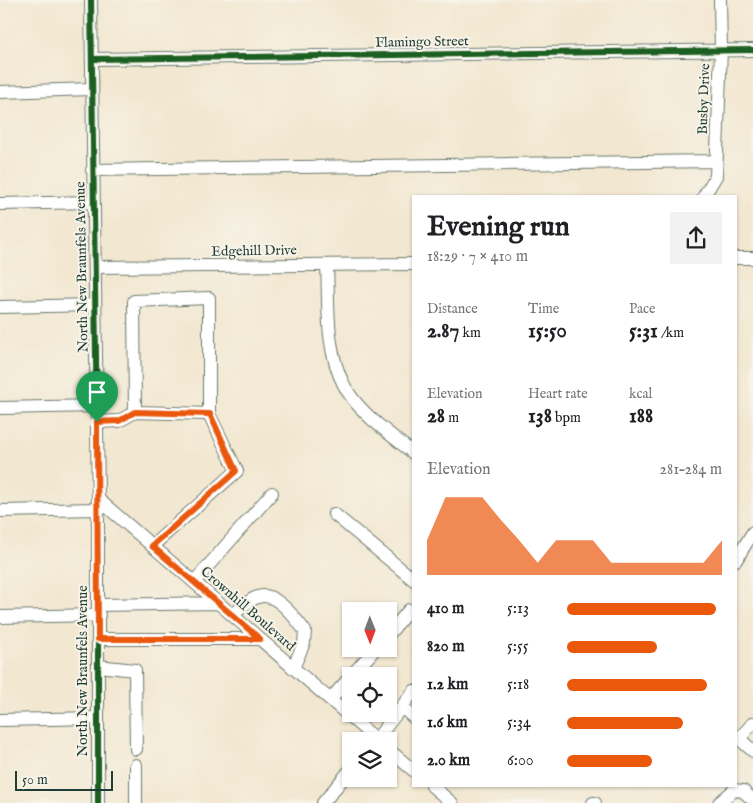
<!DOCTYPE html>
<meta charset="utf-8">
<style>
:root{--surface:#fff;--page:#f2f2f2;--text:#202124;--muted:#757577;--accent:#ea580c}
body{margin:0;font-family:"IM FELL English",serif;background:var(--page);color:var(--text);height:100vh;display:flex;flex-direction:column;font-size:19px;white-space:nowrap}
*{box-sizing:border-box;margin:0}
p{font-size:16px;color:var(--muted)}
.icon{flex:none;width:28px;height:28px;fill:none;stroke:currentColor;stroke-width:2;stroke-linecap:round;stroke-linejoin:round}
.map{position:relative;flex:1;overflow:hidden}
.side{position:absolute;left:412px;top:195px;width:325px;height:592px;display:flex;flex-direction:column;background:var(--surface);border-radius:0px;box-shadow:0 1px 4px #0004}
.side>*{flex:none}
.needle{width:32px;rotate:179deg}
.fabs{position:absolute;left:342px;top:602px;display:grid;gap:10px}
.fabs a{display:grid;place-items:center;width:55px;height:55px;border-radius:0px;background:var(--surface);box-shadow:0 1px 4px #0004;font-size:25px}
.scale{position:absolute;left:15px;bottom:12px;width:98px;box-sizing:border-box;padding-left:5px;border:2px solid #1f3d34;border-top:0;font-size:14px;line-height:18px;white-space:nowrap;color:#1f3d34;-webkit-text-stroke:4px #f7f3e8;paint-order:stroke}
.pin{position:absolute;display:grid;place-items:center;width:42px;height:42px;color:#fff;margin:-51px -21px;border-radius:50% 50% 50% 0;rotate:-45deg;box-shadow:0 0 5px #0007}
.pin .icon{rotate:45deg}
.round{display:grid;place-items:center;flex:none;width:52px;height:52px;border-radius:0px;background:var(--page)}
.head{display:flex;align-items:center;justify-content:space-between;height:85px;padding:0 15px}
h1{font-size:28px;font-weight:700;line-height:38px}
.figures{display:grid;grid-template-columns:repeat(3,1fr);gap:8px;height:85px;padding:5px 15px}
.figures div{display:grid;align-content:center}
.figures b{font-size:21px;font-weight:700}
.figures small{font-size:14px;font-weight:400}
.figures p{font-size:14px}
.chart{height:140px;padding:10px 15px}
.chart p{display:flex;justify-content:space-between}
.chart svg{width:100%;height:90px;margin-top:5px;fill:var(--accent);opacity:.7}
ul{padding:0 15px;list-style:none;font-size:16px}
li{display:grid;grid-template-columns:80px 60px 1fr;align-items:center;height:38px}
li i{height:12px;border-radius:6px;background:var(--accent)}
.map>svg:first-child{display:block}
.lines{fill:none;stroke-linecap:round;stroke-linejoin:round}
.minor-casing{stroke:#69786b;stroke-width:14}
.minor{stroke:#fff;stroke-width:12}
.cycleway-casing{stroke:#f7f3e8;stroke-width:9}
.cycleway{stroke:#1b5e20;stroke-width:6}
.route-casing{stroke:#fff;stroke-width:10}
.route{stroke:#ea580c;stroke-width:6}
.labels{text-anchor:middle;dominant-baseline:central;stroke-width:4;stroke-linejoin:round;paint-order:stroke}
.street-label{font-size:14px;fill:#1f3d34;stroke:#f7f3e8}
</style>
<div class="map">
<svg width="753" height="803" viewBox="0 0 753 803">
<rect width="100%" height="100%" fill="#f7f3e8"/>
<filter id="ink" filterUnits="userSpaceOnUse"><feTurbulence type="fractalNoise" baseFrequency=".02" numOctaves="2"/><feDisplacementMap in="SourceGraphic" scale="10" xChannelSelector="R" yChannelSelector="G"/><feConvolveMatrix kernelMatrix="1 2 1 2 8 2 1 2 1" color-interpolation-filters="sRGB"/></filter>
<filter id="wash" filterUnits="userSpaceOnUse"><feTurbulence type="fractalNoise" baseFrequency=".0096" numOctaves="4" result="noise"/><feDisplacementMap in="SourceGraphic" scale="20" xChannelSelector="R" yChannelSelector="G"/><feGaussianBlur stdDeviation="1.12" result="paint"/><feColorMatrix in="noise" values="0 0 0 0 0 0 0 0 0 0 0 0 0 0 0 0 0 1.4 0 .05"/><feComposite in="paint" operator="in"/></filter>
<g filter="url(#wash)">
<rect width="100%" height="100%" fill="#f2e7d0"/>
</g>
<g filter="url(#ink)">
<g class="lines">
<defs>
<path id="minor" d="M91,0L98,499V803
M92,59L753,50
M0,92L92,89
M92,170L716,161
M704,196L716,176L721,50L720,0
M0,204L92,202
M736,258H753
M327,265C329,304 325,349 344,385C358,413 391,434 414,454
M95,267L414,264
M0,307L95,305
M0,408L96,406
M135,412L134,301L209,298V414
M97,422L119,421L135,412L209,414L237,471L152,546
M98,499L378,741
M0,511L98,509
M334,514L414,580
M736,560L753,532
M194,582L272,493
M99,605L218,603
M233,615C241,608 251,597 263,596C278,595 297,620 305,631L304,643L293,668
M0,617L99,615
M389,634L409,610
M99,639H260
M98,666L135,670L136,749
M330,700L375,649
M402,707L414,718
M0,720L98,718
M736,736L753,751
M739,739L753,723
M375,741L414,691
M389,750L414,771
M136,765V803
M432,786L452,803
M323,803L351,769
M593,803H595
M719,803L734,790L743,791L753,800"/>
</defs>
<!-- minor casing -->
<use href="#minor" class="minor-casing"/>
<!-- minor -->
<use href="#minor" class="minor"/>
<defs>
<path id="cycleway" d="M91,0L98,499V803
M92,59L753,50"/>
</defs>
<!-- cycleway casing -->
<use href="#cycleway" class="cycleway-casing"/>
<!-- cycleway -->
<use href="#cycleway" class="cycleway"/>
</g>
</g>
<g class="lines" filter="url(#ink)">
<defs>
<path id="route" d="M135,412L210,414L236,471L152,546L260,639H98L97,422L119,421Z"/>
</defs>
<!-- route casing -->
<use href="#route" class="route-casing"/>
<!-- route -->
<use href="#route" class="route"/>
</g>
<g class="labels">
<!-- street labels -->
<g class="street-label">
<text transform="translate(422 42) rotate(-1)">Flamingo Street</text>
<text transform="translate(704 99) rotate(-88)">Busby Drive</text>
<text transform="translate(254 251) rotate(-1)">Edgehill Drive</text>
<text transform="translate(82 267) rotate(-91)">North New Braunfels Avenue</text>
<text transform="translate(248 609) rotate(41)">Crownhill Boulevard</text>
<text transform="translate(83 671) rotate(-90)">North New Braunfels Avenue</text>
</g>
</g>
</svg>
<div class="fabs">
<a><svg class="needle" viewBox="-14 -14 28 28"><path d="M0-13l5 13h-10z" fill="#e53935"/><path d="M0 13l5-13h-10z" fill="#757577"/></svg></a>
<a><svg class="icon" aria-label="locate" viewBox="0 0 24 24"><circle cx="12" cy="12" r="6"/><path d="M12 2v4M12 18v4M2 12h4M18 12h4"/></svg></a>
<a><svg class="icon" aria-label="layers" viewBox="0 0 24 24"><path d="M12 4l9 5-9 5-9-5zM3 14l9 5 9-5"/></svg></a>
</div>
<div class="scale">50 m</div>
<div class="pin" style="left:97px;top:422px;background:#1e9e55"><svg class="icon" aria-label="arrive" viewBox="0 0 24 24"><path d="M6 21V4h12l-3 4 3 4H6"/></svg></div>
<section class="side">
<div class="head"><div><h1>Evening run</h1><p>18:29 · 7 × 410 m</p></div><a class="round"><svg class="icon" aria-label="share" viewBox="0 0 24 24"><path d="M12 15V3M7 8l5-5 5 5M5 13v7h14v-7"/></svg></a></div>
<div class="figures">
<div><p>Distance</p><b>2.87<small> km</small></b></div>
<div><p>Time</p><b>15:50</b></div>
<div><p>Pace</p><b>5:31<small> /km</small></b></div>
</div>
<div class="figures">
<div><p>Elevation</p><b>28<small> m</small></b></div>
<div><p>Heart rate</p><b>138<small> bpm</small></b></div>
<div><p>kcal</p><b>188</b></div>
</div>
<div class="chart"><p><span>Elevation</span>281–284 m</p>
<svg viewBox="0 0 160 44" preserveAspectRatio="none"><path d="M0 44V27L10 6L20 6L30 6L40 17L50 27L60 38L70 27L80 27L90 27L100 38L110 38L120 38L130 38L140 38L150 38L160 27V44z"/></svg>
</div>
<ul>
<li><b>410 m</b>5:13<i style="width:96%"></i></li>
<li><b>820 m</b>5:55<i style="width:58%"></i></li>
<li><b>1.2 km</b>5:18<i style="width:90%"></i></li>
<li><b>1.6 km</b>5:34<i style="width:75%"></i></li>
<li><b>2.0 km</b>6:00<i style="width:55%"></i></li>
</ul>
</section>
</div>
